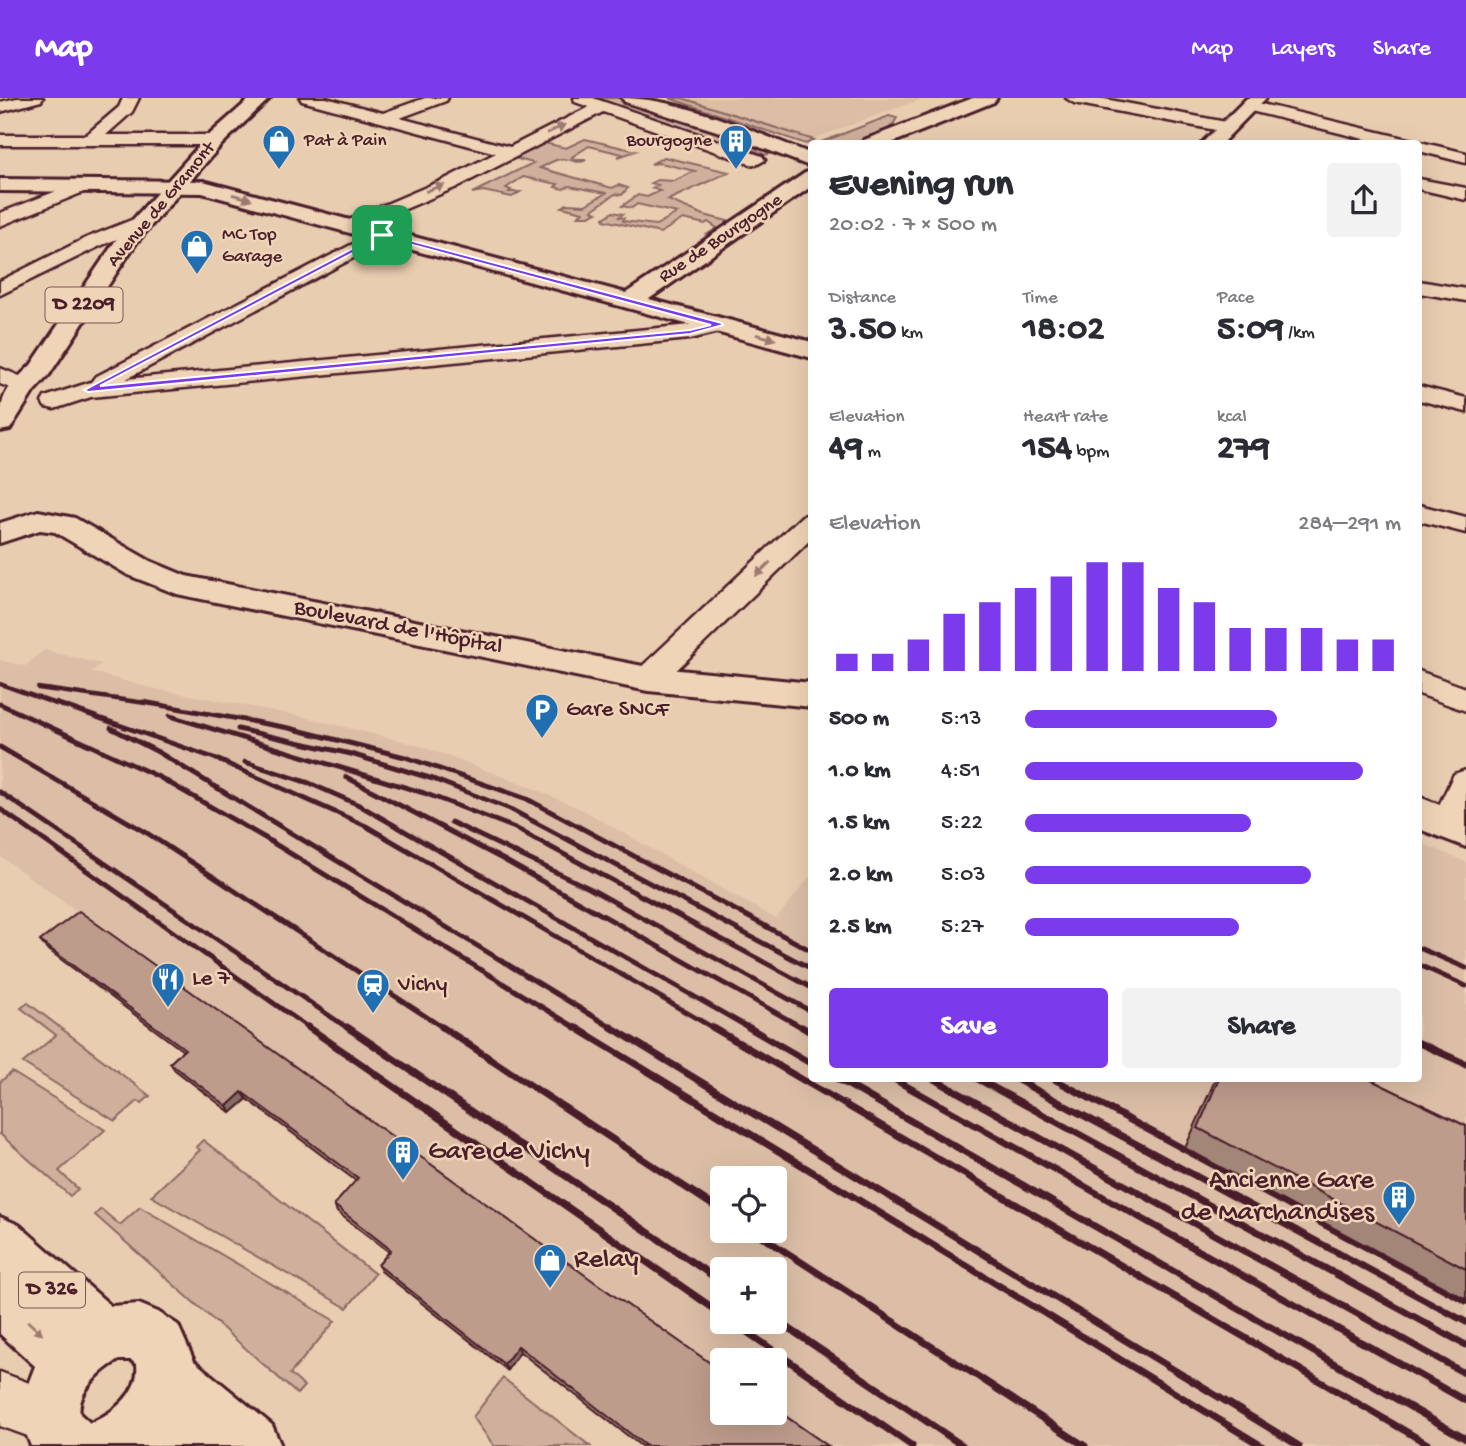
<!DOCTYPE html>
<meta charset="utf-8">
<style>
:root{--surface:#fff;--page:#f2f2f3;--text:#2b2b33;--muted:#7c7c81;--accent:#7c3aed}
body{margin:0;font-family:"Gochi Hand",sans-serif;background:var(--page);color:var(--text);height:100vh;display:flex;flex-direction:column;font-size:26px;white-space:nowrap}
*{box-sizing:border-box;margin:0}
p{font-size:23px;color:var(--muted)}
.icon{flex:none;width:38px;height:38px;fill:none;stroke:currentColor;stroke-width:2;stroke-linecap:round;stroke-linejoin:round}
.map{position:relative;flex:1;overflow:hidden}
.sheet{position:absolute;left:808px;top:42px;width:614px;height:942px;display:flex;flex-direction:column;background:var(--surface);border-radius:7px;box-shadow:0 7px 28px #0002}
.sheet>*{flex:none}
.fabs{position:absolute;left:710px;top:1068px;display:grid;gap:14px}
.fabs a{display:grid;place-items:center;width:77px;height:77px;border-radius:7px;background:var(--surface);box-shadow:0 7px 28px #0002;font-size:35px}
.pin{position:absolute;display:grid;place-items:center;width:60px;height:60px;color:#fff;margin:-30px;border-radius:14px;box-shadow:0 4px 10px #0006}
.round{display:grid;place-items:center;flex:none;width:74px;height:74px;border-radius:7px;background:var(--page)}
.summary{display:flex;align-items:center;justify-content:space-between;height:119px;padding:0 21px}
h1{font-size:38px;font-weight:700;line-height:52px}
.stats{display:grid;grid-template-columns:repeat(3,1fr);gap:10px;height:119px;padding:7px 21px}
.stats div{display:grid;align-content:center}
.stats b{font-size:35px;font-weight:700}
.stats small{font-size:19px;font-weight:400}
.stats p{font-size:19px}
.chart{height:196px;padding:14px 21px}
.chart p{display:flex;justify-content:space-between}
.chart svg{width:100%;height:126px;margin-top:7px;stroke:var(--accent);stroke-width:6}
.button{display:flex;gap:14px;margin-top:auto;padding:14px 21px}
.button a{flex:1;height:80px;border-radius:7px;background:var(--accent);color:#fff;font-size:28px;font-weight:700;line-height:80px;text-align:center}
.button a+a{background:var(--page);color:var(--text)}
ul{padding:0 21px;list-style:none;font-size:23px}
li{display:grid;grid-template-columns:112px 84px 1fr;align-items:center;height:52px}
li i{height:18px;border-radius:9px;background:var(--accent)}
header{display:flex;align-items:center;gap:42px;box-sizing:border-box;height:98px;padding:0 35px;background:var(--accent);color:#fff}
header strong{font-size:33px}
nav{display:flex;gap:38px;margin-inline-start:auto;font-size:24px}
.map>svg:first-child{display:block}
.built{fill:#dcbea6;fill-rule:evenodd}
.green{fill:#cfb09c;stroke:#8c6864;stroke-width:2}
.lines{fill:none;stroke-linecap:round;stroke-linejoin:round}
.street-casing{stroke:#4a1f2b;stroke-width:5}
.secondary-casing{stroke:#4a1f2b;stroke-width:6}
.primary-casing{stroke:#4a1f2b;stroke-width:6}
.street{fill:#f0d4b7;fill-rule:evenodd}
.secondary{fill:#f0d4b7;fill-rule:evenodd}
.primary{fill:#f0d4b7;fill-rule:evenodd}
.rail-far2{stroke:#4a1f2b;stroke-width:4.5}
.rail-far1{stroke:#4a1f2b;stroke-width:5}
.rail{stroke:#4a1f2b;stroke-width:7}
.wall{fill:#a38678;stroke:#4a1f2b;stroke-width:2}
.shaded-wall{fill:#846d62;stroke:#4a1f2b;stroke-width:2}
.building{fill:#bd9c8c;stroke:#4a1f2b;stroke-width:2}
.oneway{fill:#9d7a71}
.route{fill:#7c3aed;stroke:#fff;stroke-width:2;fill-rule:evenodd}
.labels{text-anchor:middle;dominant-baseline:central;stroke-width:5;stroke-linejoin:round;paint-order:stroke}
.far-poi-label{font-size:19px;fill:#4a1f2b;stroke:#f0d4b7;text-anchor:start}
.far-street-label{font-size:19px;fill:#4a1f2b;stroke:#f0d4b7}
.shield{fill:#f0d4b7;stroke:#7c5555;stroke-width:2}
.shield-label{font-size:21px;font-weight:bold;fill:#4a1f2b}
.street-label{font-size:23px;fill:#4a1f2b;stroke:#f0d4b7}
.poi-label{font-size:23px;fill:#4a1f2b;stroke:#f0d4b7;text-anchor:start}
.near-poi-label{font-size:28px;fill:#4a1f2b;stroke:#f0d4b7;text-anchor:start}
</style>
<header>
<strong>Map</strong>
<nav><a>Map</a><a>Layers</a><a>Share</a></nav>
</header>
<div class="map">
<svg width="1466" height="1348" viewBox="0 0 1466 1348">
<rect width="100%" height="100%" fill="#e9cdb1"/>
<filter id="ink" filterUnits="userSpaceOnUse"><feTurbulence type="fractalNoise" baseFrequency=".0143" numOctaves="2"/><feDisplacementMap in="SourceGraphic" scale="14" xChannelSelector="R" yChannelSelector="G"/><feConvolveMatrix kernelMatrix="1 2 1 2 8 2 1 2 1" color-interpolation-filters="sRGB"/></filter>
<g filter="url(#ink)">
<!-- built -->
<path class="built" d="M682,0H925L809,42Z
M44,552L101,566L92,574L151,590L296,617L418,647L523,686L581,711L776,821L812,776V980H1419V744L1466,764V1348H820L775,1314V1262H723V1280L0,758V562L25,568ZM723,1080H775V1132H723ZM723,1171H775V1223H723Z"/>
<!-- green -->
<path class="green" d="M587,0H621L772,55L765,57L752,51L736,52Z
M669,0H682L814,42L806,46Z
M889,18L897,20C883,47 845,46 819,45Z
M585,41L636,53L618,59L622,56L589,48L572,59L575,62H586C576,67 572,60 562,61C553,61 548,67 540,70L612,90L619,87L628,90L622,97L615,96L592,112L597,114L589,118H578L583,114L562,109L567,106L585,107L606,95L569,88L563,91L555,89L558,86L523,79L506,90L511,92L509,94H520L512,99L483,93L472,95L533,65L510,59L540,44L566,50Z
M664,59L729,74L668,102L704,117L731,124L710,138L706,137L717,130L708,124L705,126L683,121L660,135L604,122V120L613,114L623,116L619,119L624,120L623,123L656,127L677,115L637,106L632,110L622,108L638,97L647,99L660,93L652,90L658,87L651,85L657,82L674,83L695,73L660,65L651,66Z
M28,905L150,998L142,1005L138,1003L115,1023L23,965L56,937L21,910Z
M12,974L105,1032L59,1073L78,1091L70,1098L0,1036V984Z
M203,1042L375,1176L347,1210L151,1098L200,1052L196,1049Z
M140,1109L335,1223L290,1276L304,1288L297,1296L95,1117L101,1111L120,1127Z
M503,1280L590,1348H494L473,1319Z"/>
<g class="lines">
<defs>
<path id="street" d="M17,0H43L41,3L0,14V4Z
M123,0H139L132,14L106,37H215L223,42L215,47H0V37H86L119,9Z
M300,0H326L383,15L425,0H448L446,3L400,20L510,49L589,9L575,4L574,0H593L762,58L765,62L756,67L750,66L603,14L457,89L351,134L344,132L341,128L344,124L445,81L496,55L302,3Z
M1066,0H1099L1226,24L1234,29L1226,34L1074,5Z
M1249,3L1466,55V65L1419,53V46H1384L1243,11L1241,8L1243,5Z
M1419,81L1466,90V102L1419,91Z
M85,82L91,83L94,87L91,91L0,128V115Z
M144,117L154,123L151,127L100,148L0,197V183L86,140Z
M382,131L389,133L392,137L389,141L126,281L690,227L719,220L727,222L730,227L727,232L690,241L91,299L54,311L45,309L42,304L45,299L91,284L95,279Z
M1419,183L1466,191V203L1419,195Z
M0,270L32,283L36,288L32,293L24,295L0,286Z
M1419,288L1466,300V314L1419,302Z
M1419,407L1466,419V435L1419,423Z
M812,416V440L659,589L648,592L637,589L632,581L637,573L802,418Z
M1419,573L1466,590V613L1419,596Z
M1466,672V726L1461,736L1448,740L1435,736L1430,726L1454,676Z
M0,1274L69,1300L77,1319L69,1338L50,1346L0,1328Z"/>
<path id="secondary" d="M973,0H997L994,4L889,46H862L864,42Z
M1247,0H1266L1221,46H1201Z
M812,73V88L649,201L812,244V260L202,95L0,93V81L203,83L626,195L805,75Z
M38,413L75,420L150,463L186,478L648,569L812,585V609L648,593L177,496L128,477L55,434L40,432L0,445V425Z"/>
<path id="primary" d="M251,0H270L222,46L136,145L49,277L34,293L10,331L0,333C0,296 5,292 31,267L120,136L208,38Z
M622,0C682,0 756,35 812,56V69L723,35L625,4Z
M1419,699L1466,717V749L1419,731Z
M0,1119L19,1127L111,1208L139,1206L158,1214L178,1227L194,1263L272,1327L281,1348H31C17,1315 22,1301 35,1268L0,1236ZM119,1262H131L137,1267C140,1294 114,1315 90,1325L80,1316C76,1295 101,1271 119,1262Z"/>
</defs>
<!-- street casing -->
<use href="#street" class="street-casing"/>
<!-- secondary casing -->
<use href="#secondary" class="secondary-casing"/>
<!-- primary casing -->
<use href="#primary" class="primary-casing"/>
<!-- street -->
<use href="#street" class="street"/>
<!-- secondary -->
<use href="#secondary" class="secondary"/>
<!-- primary -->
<use href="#primary" class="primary"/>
<!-- rail-far2 -->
<path class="rail-far2" d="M0,586L56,606
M38,590L153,606"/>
<!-- rail-far1 -->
<path class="rail-far1" d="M51,604L63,608
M143,604L289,630L405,659L527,701L812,853
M56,605L214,660L366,728L715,931
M0,606L159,679L265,740L578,931
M170,618L424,695L515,730L812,890
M111,630L158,654L614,931
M238,631L351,656L433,681L510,711L812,871
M0,649L147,735L445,931
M245,664L309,685L359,707L751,931
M346,679L504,762L805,931
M0,694L349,931
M0,711L310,931
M451,724L589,790L812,914
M1419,850L1466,870
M1419,867L1466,888"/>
<!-- rail -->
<path class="rail" d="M308,929L723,1217
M347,929L723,1185
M442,929L723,1114
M575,929L1262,1348
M611,929L1299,1348
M712,929L1431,1348
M748,929L812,966
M802,929L812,935
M1419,945L1466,966
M836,980L1466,1341
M892,980L1466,1303
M932,980L1466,1276
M976,980L1466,1247
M1014,980L1466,1224
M1052,980L1466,1203
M752,1132L1085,1348
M775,1221L963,1348
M731,1223L912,1348"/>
</g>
<!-- wall -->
<path class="wall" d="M40,843L603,1190L828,1348H641L520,1254L507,1272L381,1173L378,1167L389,1154L337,1114L334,1107L356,1083L247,1001L231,1015L175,972L170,965L183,953L46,850Z
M1216,980H1367L1466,1028V1201L1185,1050Z"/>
<!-- shaded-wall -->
<path class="shaded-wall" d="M242,994L247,1001L231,1015L227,1008Z
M518,1248L520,1254L507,1272L504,1266Z"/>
<!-- building -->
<path class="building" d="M79,813L603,1190L723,1274V1314H775V1311L828,1348H646L518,1248L504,1266L378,1167L391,1152L334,1107L358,1080L242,994L227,1008L170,965L185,951L40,843Z
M1219,980H1367L1466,1028V1171L1198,1030Z"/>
<!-- one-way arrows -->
<defs><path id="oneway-solid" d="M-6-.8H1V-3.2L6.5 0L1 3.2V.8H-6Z" transform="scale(1.75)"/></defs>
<g class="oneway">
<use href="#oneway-solid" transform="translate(556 31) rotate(-26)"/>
<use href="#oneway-solid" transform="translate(435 90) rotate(-20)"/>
<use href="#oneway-solid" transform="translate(242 99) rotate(15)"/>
<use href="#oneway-solid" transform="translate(766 239) rotate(15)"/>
<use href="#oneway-solid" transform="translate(763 471) rotate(136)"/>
<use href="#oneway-solid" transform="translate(35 1230) rotate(43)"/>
</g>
</g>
<!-- route -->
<path class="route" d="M382,135L722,225L723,227L690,236L88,294L84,292ZM383,139L711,227L690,232L100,288Z"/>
<!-- icons -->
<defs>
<symbol id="shop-pin" viewBox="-11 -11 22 30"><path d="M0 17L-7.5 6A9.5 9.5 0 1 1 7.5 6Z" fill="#1f6fb2" stroke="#f0d4b7"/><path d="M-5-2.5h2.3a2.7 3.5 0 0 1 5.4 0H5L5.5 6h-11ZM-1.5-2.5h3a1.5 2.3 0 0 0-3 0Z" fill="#fff"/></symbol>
<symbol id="building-pin" viewBox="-11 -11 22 30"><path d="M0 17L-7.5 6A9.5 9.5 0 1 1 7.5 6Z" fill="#1f6fb2" stroke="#f0d4b7"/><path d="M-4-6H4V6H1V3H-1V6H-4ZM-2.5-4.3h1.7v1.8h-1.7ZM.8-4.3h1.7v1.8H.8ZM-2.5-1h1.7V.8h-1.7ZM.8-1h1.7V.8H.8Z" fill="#fff"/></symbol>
<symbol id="parking-pin" viewBox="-11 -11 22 30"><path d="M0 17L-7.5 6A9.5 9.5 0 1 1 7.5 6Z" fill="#1f6fb2" stroke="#f0d4b7"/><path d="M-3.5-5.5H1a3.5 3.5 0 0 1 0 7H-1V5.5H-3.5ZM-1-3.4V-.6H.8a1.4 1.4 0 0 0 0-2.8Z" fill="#fff"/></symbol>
<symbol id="restaurant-pin" viewBox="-11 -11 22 30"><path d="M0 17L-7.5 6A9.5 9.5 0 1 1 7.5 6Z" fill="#1f6fb2" stroke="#f0d4b7"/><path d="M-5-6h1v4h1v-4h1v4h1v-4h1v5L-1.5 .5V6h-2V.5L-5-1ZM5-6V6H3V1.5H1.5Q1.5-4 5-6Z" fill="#fff"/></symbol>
<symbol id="station-pin" viewBox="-11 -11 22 30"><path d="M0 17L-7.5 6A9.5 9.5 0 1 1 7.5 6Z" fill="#1f6fb2" stroke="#f0d4b7"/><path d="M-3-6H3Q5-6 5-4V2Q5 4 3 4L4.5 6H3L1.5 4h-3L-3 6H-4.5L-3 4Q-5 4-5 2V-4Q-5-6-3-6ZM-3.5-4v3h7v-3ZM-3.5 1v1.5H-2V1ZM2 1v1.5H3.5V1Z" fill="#fff"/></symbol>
</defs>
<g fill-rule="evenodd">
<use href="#shop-pin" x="260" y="24" width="38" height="52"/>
<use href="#building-pin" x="717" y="24" width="38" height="52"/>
<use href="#shop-pin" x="178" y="129" width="38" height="52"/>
<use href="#parking-pin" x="523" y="593" width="38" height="52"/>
<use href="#restaurant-pin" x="149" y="862" width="38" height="52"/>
<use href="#station-pin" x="354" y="868" width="38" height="52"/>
<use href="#building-pin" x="384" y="1035" width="38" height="52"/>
<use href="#building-pin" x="1380" y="1080" width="38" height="52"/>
<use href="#shop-pin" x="531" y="1143" width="38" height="52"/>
</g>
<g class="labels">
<!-- far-poi labels -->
<g class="far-poi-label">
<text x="304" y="43">Pat à Pain</text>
<text x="712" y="43" text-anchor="end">Bourgogne</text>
<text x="222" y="137">MC Top<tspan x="222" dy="22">Garage</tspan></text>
</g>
<!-- far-street labels -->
<g class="far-street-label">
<text transform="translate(162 107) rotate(-50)">Avenue de Gramont</text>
<text transform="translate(721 141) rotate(-34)">Rue de Bourgogne</text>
</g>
<!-- shield labels -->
<g class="shield">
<rect x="45.5" y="189.5" width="77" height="35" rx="5"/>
<rect x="19" y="1174.5" width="66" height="35" rx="5"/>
</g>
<g class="shield-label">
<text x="84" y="207">D 2209</text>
<text x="52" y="1192">D 326</text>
</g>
<!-- street labels -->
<g class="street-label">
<text transform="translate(398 530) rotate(11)">Boulevard de l'Hôpital</text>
</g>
<!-- poi labels -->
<g class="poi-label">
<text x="566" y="612">Gare SNCF</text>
<text x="192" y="881">Le 7</text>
<text x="398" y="887">Vichy</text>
</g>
<!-- near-poi labels -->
<g class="near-poi-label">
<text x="428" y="1054">Gare de Vichy</text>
<text x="1374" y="1083" text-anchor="end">Ancienne Gare<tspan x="1374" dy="32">de Marchandises</tspan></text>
<text x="574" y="1162">Relay</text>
</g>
</g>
</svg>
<div class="fabs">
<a><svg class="icon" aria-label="locate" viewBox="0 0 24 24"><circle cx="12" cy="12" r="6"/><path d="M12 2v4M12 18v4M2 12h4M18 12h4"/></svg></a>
<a>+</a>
<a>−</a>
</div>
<div class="pin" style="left:382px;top:137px;background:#1e9e55"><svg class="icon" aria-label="arrive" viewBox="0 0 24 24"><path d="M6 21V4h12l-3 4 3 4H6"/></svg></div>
<section class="sheet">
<div class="summary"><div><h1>Evening run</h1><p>20:02 · 7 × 500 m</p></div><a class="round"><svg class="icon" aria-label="share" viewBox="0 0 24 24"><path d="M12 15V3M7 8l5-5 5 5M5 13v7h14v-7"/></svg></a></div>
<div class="stats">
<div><p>Distance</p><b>3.50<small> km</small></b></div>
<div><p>Time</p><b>18:02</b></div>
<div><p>Pace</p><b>5:09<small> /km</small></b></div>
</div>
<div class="stats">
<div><p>Elevation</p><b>49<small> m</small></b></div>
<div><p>Heart rate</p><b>154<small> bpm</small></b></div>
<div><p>kcal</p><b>279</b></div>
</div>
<div class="chart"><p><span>Elevation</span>284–291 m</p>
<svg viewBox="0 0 160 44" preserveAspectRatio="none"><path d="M5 44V38M15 44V38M25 44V33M35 44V24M45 44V20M55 44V15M65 44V11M75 44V6M85 44V6M95 44V15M105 44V20M115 44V29M125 44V29M135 44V29M145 44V33M155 44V33"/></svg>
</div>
<ul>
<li><b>500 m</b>5:13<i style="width:67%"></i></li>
<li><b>1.0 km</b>4:51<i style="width:90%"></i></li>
<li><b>1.5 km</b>5:22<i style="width:60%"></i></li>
<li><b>2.0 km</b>5:03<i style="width:76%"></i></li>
<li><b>2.5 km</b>5:27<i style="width:57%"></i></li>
</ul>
<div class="button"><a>Save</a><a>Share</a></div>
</section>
</div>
